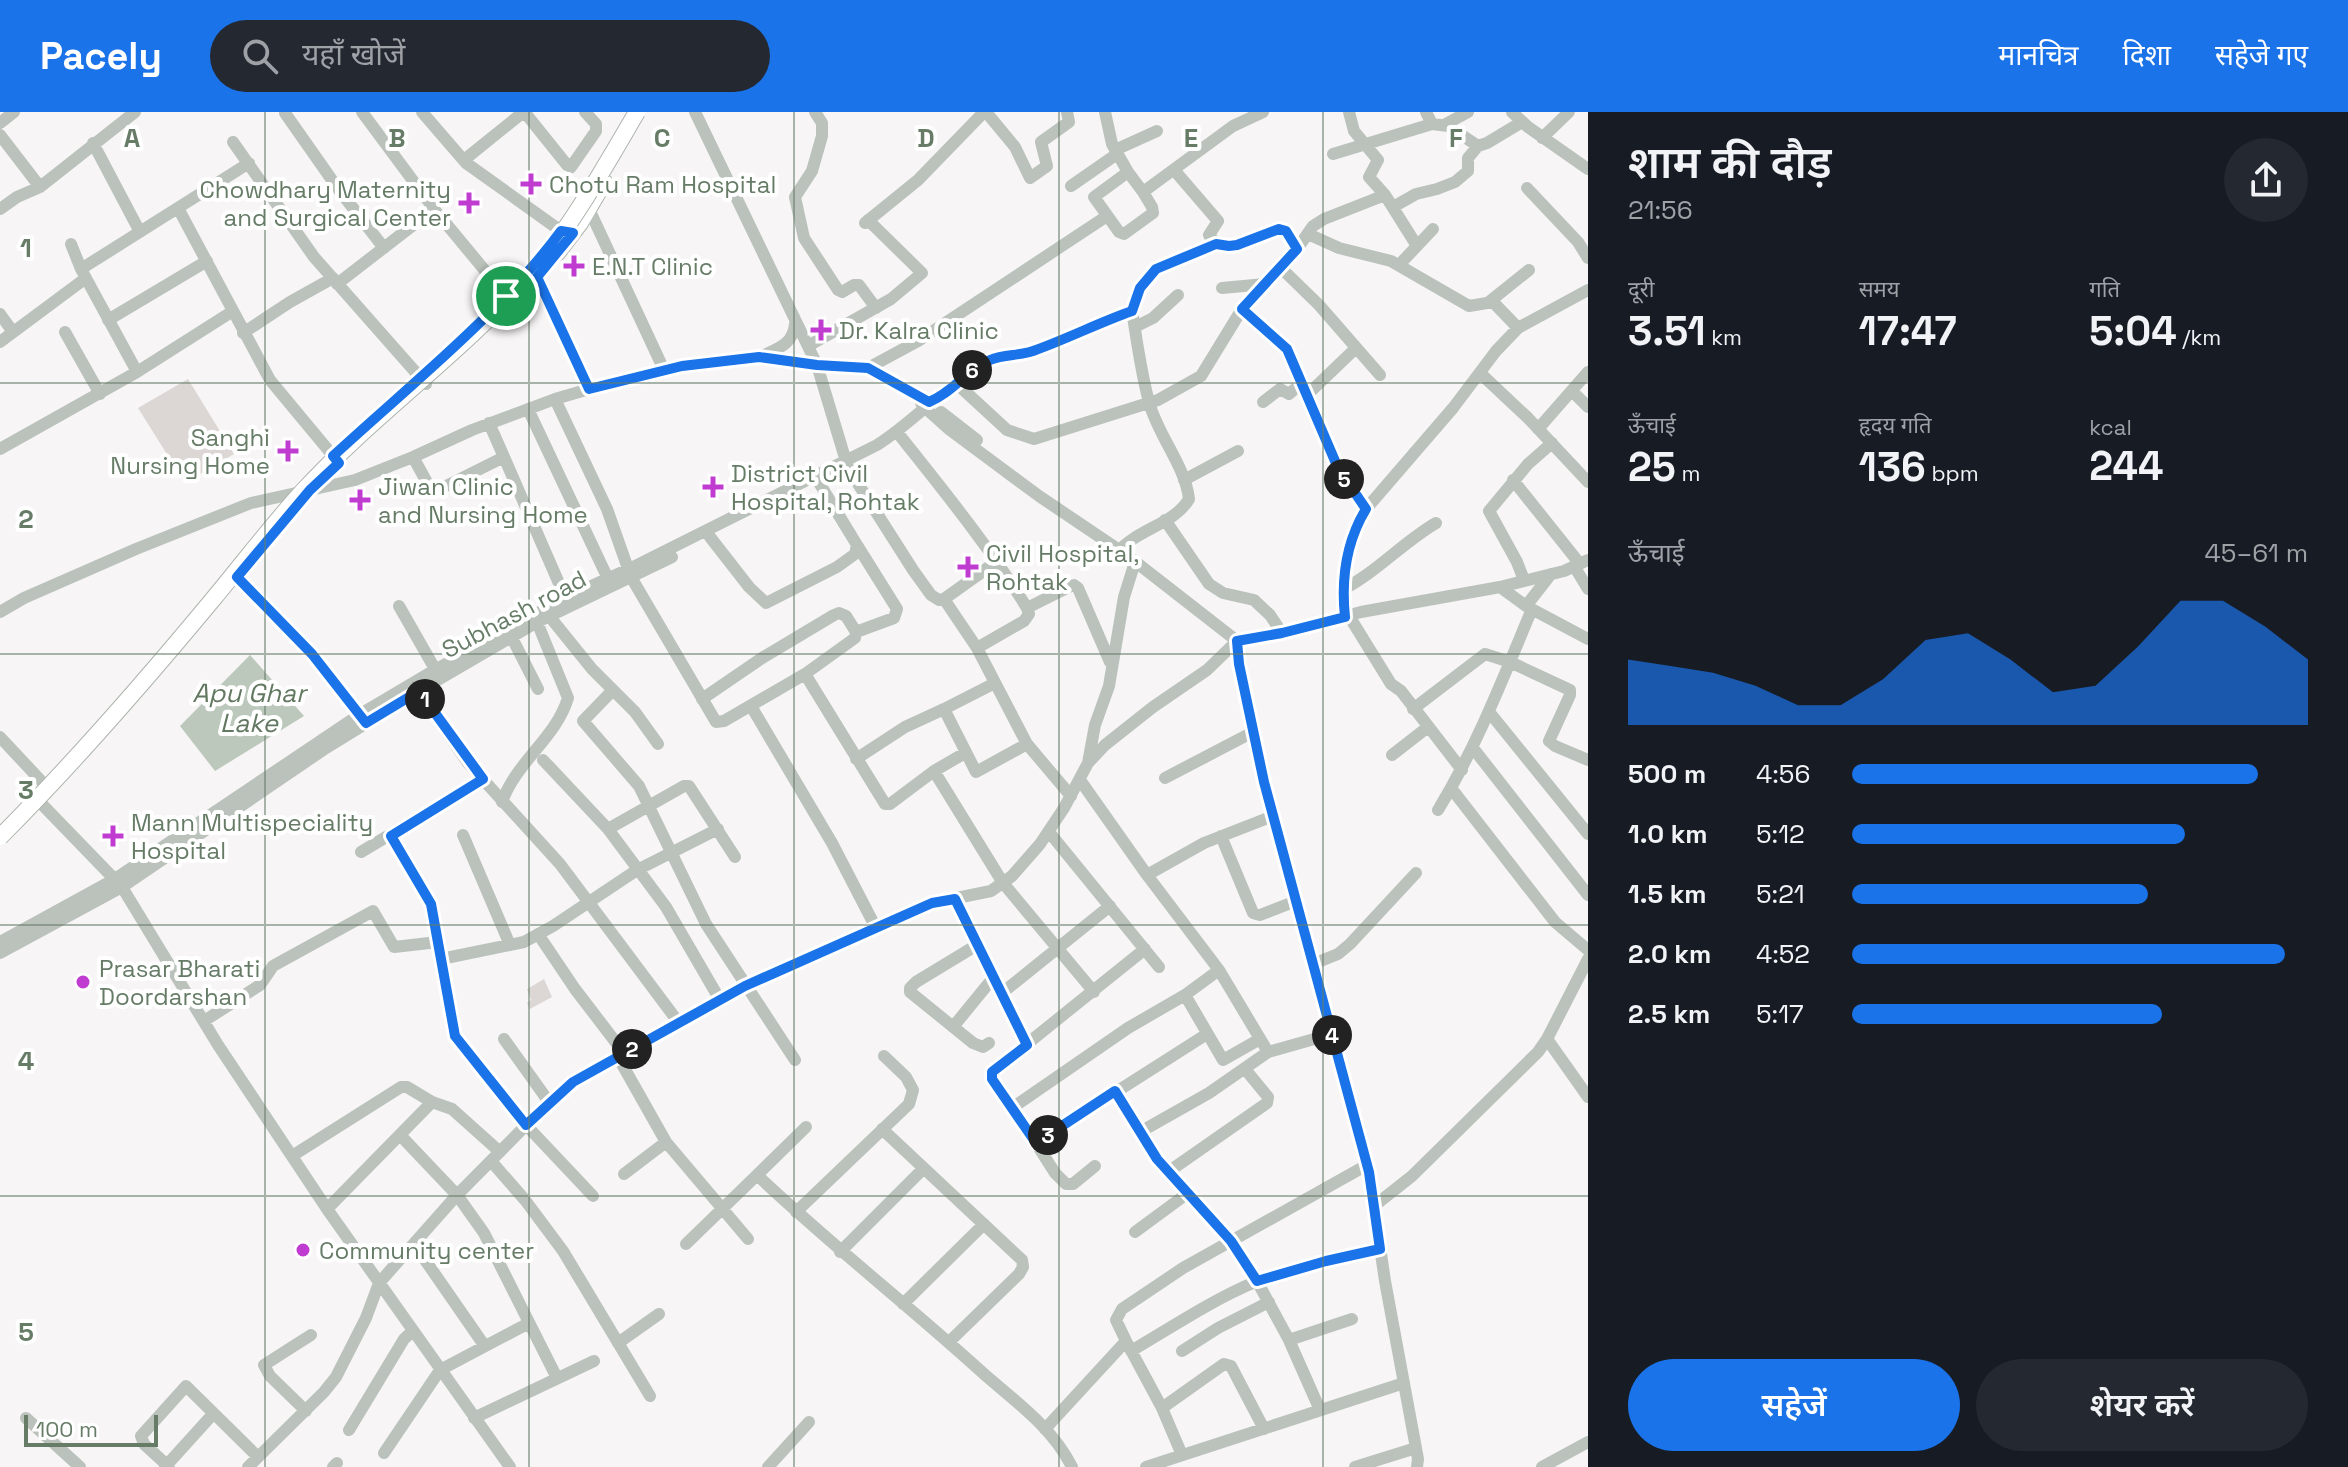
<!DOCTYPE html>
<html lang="hi">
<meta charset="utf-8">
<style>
:root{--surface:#171b24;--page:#242831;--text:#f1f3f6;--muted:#9ea1a6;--accent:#1a73e8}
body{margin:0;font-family:"Space Grotesk","Noto Sans Devanagari",sans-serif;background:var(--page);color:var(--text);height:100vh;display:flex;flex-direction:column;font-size:30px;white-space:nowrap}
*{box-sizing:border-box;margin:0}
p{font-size:26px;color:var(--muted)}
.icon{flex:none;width:44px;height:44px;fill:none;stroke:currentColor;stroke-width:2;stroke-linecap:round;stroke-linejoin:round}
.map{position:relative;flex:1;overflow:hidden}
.drawer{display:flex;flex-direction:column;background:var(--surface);width:760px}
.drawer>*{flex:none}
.scale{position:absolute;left:24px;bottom:20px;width:134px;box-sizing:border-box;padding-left:8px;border:4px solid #667c67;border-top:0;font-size:22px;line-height:28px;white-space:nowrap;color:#667c67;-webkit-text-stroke:6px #fff;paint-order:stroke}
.pin{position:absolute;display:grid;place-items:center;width:68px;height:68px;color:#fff;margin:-34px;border:4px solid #fff;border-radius:50%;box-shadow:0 2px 8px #0007}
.km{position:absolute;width:40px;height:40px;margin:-20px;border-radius:50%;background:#222;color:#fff;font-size:22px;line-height:40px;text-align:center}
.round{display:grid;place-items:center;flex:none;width:84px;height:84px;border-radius:42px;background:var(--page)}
.head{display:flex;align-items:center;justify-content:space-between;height:136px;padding:0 40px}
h1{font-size:44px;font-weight:600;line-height:60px}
.figures{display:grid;grid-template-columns:repeat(3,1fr);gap:12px;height:136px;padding:8px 40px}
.figures div{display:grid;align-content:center}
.figures b{font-size:40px;font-weight:600}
.figures small{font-size:22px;font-weight:400}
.figures p{font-size:22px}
.chart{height:224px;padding:16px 40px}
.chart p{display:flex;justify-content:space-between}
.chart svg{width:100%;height:144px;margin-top:8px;fill:var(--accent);opacity:.7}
.cta{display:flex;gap:16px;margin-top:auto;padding:16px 40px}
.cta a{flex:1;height:92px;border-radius:48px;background:var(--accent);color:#fff;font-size:32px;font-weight:600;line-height:92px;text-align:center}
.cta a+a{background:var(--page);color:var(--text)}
ul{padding:0 40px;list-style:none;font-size:26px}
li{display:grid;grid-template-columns:128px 96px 1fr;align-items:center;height:60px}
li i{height:20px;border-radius:10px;background:var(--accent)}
header{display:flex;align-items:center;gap:48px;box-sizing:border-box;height:112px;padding:0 40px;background:var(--accent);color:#fff}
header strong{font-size:38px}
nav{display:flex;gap:44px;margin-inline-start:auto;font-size:28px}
.search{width:560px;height:72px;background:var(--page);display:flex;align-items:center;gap:20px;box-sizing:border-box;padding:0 28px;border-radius:44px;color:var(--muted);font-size:30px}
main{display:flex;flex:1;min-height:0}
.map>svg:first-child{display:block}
.green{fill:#dcd7d4}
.water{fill:#bbc8bb}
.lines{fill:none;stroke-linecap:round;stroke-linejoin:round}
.major-casing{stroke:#adb5ad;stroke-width:18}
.minor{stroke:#bac2bb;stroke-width:12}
.major{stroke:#fff;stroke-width:16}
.major-bridge-casing{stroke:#adb5ad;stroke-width:18;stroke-linecap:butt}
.major-bridge{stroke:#fff;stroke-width:16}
.route-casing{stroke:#fff;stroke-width:16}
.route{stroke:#1a73e8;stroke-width:10}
.grid{fill:none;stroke:#667c67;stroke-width:2;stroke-opacity:0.55}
.poi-dot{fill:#c03cd0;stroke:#fff;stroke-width:3}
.labels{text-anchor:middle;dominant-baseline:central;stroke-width:8;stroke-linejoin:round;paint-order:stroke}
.poi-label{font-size:24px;fill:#667c67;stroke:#fff;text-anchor:start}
.street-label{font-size:24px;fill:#667c67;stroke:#fff}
.water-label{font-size:26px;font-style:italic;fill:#627860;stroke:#fff}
.grid-label{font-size:26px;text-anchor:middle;font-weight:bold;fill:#667c67;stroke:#fff;stroke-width:8;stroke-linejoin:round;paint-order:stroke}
</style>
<header>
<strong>Pacely</strong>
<div class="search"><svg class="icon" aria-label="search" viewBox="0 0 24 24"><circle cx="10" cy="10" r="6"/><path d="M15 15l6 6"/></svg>यहाँ खोजें</div>
<nav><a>मानचित्र</a><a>दिशा</a><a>सहेजे गए</a></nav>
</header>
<main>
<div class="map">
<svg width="1588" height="1355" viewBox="0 0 1588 1355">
<rect width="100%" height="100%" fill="#f7f5f6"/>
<!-- green -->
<path class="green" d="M188,267L234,342L185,371L138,296Z
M544,867L552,885L530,897L527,891L531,888L527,877Z"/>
<!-- water -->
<path class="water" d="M250,543L304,604L215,659L180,614Z"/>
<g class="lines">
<defs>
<path id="major" d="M557,141L580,111L604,70"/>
</defs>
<!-- major casing -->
<use href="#major" class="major-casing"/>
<!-- minor -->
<path class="minor" d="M362,0L434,97L506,184
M422,0L466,51L561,119L570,120
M695,0L817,253L848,356L913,458L931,483L939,488L944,487L977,536L1027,632L1071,684
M815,0L822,11V24L812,59L795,85L804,126L838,178L842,180L854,173H859L876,196
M986,0L1015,35L1030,66L1047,54L1041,30L1069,10L1067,0
M1105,0L1112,32L1128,60
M1349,0L1354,19L1378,48L1369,65L1385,83L1417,134
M1426,0L1432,12L1448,14L1478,34L1487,31L1522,10
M1512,0L1528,15L1588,57
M285,1L339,78L384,136
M0,11L14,0
M1444,13L1468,0
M0,23L40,75
M1542,26L1569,0
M233,30L314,145L426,272
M93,31L140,120
M1115,38L1157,19
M1333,42L1432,12
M464,48L521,2H526L567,53L571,55L596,19V12L585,0
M1175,59L1218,109L1209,123L1216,132
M1071,74L1117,42
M1527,76L1578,130L1588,146
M1143,80L1152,95L1153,101L1124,122L1119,120L1094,85L1128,60L1143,80L1233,14L1263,0
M1393,95L1416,82L1437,77L1455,70L1468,59V46L1478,34
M178,96L270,268L339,351
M0,97L17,85L40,75L135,0
M589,97L664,258
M865,111L918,68L984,0
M1308,122L1339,136L1391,149L1469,194L1493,190L1518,216
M71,132L81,157L137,260
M1399,153L1433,117
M1280,155L1319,193L1380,263
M81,157L249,51
M537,165L589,277
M337,172L434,97
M1222,176L1265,172
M1489,190L1529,158
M1242,197L1287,237L1338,356L1366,397
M0,202L13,220
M108,208L207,149
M1135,215L1153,206L1178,183
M65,220L100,282
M243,221L290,190L333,166
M0,230L86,166
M808,234L891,187L922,161L868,108
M762,244C779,236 793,232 795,212
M868,256L918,229L1107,104
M1480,261L1528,306L1588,370
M956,271L1007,318L1034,327L1158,288L1201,264L1242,197L1297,137L1313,114L1324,107L1385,83
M1572,279L1588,295
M1308,282L1356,236
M919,286L922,293L950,318L1039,384L1128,444L1237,529L1239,552L1264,670L1369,1060L1385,1169L1418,1347L1417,1355
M555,287L607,397L631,465L716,610L724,609L805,562L855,526L856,520L894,506L897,497L857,433
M1263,290L1280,277L1289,282L1303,270
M528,297L610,471
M941,300L977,328
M1538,317L1588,260
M897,320C942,377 989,434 1027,496L1029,502L1024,509L977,536
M0,337L137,260L233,199
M413,345L429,374L438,378L504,345L489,311
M504,345L568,492
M1184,368L1238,339
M1513,368L1580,452
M1165,408L1209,472L1223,481L1254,488L1270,503L1282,521
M710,425L749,475L766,491L837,455L855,442L857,433L815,364
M1118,440C1137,417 1175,412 1189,387C1185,353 1158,324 1149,290C1141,261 1137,229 1132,199
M1574,454L1588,477
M237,465L312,542L362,606
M1524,468L1517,450L1489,399L1528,352L1552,331
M1500,475L1526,494L1588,527
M1342,478C1377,460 1402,431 1436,411
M944,487L996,450
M399,494L439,564
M1526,494L1551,462
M1027,496L1069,475L1074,473L1078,476L1110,550
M0,500L24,486L136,437L251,391L355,368L413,345L472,318L555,287L627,266L682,254L759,245L817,253L868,256L923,287
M546,500L592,557L635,600L658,632
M1349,504L1391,572L1401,579L1462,658
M1345,505C1341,467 1346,430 1366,397L1453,296L1496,239L1518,216L1588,178
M509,520L538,577
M805,562L885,692H890L934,659L965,641
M414,573L468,651L560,752L679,911
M612,579L583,609L639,674L706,812L795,948
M702,587L762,546L834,503L839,501L846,504L856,520
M751,594L832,731L876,816
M944,597L995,571
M1413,597L1485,542L1510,550L1570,578V583L1549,629L1555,634L1588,648
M1490,601L1588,722
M0,625L43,671
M1473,636L1588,783
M1392,643L1428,615
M856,647L905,615L944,597L976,660L1027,632
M543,648L608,717L666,795L720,888
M1088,651L1095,613L1109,574L1124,485L1135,450
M934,659L1003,771L1094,880
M1165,666L1253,620
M1080,668L1147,763L1219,858L1268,940
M1451,676L1555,810L1588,838
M32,682L122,775L218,933L327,1097L510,1355
M502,690C516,650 556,626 568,586L535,505
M1438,698C1477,634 1503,566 1532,497
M608,717L684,674H689L735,745
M1049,720L1159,855
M463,723L510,833
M391,724L431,792L455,924L526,1013L593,1084
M1221,724L1253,801L1260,803L1296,789
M361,740L483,667
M1147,763L1204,731L1273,704
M955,787L1027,933
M538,822L575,877L624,941
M0,830L115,767L359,603L435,558L565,486L629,457L877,333C912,311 940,279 975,257C994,244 1014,246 1034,239C1067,227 1098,211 1132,199L1140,176L1156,157L1201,137L1216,132L1229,134L1237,133L1282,117L1297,137
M977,833L916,870L910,876V880L973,931L983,935L989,931
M0,841L122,775L323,638L419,579L537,510L672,445
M441,847L524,830L553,814L637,758L718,717
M1313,852L1338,842L1350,832L1416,761
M1002,881L1110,794
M1185,883L1223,948L1260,927
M204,909L260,873L273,854L282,849L373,799L394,835L438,830
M953,915L993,866
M1207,922L1036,1031L1012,996L1128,916L1185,883L1219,858
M504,927L549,990
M1547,927L1588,985
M618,945L666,1030L748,1127
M1115,979L1157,1047L1231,1129L1257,1169L1289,1228L1320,1298
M1012,996C1003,985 992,974 992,960L1145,837
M882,1017L1022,1148L1023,1155L1019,1162L949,1230
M1140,1020L1209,981L1268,940L1332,922
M400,1023L457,1083L484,1121L557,1266
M1036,1031L1055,1061L1066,1072H1073L1095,1054
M292,1044L401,975H407L432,990
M491,1049L525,1088L563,1139L650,1284
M1168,1060L1267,991L1268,985L1245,957
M624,1062L666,1030
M757,1063L806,1015
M1374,1094L1412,1064L1538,940L1547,927L1588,847
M327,1097L432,990L452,997L500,1040
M796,1100L909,992L913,978L906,965L884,944
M1135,1120L1188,1081
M414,1132L484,1233
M686,1132L757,1063C830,1132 909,1194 984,1262C1016,1290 1053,1316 1072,1355
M840,1140L923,1057
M903,1192L984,1112
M1289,1228L1352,1207
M1126,1229L1116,1208L1122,1197L1183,1156L1367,1053
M618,1231L659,1202
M1131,1239C1172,1215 1212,1188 1255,1170C1294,1154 1339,1146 1380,1137
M1182,1239L1218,1216L1269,1190
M306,1299L270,1264L264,1253L311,1223
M26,1306L80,1355
M474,1306L594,1249
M1045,1317L1126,1229L1162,1296
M349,1318L404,1227L413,1219
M384,1341L440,1258L529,1211
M1182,1343L1162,1296L1224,1252L1231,1254L1264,1317
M165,1355L213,1302
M169,1355L144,1332L141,1324L186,1274L258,1345
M248,1355L324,1280L336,1265L366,1206L379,1171L457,1083L549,990L573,970L770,861L932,791L991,779L1012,764L1040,732L1064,696L1088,651L1105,633L1153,595L1207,558L1237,529L1282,521L1361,500L1500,475L1564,459L1588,448
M333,1355L337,1351
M768,1355L809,1310
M1146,1355L1404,1271
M1355,1355L1416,1336
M1542,1355L1588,1330"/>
<!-- major -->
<use href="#major" class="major"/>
<defs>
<path id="major-bridge" d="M0,725C76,649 146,568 214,486C244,450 272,413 303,379C374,302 462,241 531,162C573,112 604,56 637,0"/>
</defs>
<!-- major-bridge casing -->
<use href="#major-bridge" class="major-bridge-casing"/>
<!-- major-bridge -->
<use href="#major-bridge" class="major-bridge"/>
</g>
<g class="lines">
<defs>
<path id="route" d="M1279,117L1286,119L1297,137L1242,197L1287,237L1338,356L1366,397C1346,430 1341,467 1345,505L1282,521L1237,529L1239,552L1264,670L1369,1060L1380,1137L1326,1149L1257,1169L1231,1129L1157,1047L1115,979L1036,1031L992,967V960L1027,933L955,787L932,791L745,874L573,970L526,1013L455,924L431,792L391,724L483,667L419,579L366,611L312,542L237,465L310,378L339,351L333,344C411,272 498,204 561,119L573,121L537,165L589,277L682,254L759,245L817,253L868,256L929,290C952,281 967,258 990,248C1004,242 1019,244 1033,239C1067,227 1098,211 1132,199L1140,176L1156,157L1216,132L1229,134L1237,133Z"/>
</defs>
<!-- route casing -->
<use href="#route" class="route-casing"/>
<!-- route -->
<use href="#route" class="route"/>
</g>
<!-- grid -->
<path class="grid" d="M265,0V1355M529,0V1355M794,0V1355M1059,0V1355M1323,0V1355M0,271H1588M0,542H1588M0,813H1588M0,1084H1588"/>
<!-- markers -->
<g class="poi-dot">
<path d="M527 60h8v8h8v8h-8v8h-8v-8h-8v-8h8z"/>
<path d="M465 79h8v8h8v8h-8v8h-8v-8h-8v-8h8z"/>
<path d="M570 142h8v8h8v8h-8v8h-8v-8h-8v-8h8z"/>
<path d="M817 206h8v8h8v8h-8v8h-8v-8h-8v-8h8z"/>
<path d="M284 327h8v8h8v8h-8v8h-8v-8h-8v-8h8z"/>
<path d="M709 363h8v8h8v8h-8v8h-8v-8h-8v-8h8z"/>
<path d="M356 376h8v8h8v8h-8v8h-8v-8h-8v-8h8z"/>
<path d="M964 443h8v8h8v8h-8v8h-8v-8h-8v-8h8z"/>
<path d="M109 712h8v8h8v8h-8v8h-8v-8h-8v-8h8z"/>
<circle cx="83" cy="870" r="8"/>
<circle cx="303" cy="1138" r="8"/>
</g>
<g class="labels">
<!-- poi labels -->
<g class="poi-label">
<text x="549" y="72">Chotu Ram Hospital</text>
<text x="451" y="77" text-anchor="end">Chowdhary Maternity<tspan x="451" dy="28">and Surgical Center</tspan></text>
<text x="592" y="154">E.N.T Clinic</text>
<text x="839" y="218">Dr. Kalra Clinic</text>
<text x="270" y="325" text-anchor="end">Sanghi<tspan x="270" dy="28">Nursing Home</tspan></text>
<text x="731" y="361">District Civil<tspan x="731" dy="28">Hospital, Rohtak</tspan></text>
<text x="378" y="374">Jiwan Clinic<tspan x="378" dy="28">and Nursing Home</tspan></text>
<text x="986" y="441">Civil Hospital,<tspan x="986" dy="28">Rohtak</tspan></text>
<text x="131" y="710">Mann Multispeciality<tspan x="131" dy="28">Hospital</tspan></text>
<text x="99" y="856">Prasar Bharati<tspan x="99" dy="28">Doordarshan</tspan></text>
<text x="319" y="1138">Community center</text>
</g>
<!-- street labels -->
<g class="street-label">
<text transform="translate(514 502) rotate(-28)">Subhash road</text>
</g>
<!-- water labels -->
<g class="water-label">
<text x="249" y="581">Apu Ghar<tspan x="249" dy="30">Lake</tspan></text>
</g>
</g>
<g class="grid-label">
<text x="132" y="35">A</text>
<text x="397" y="35">B</text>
<text x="662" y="35">C</text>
<text x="926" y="35">D</text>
<text x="1191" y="35">E</text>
<text x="1456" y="35">F</text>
<text x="26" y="145">1</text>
<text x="26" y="416">2</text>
<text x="26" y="687">3</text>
<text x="26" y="958">4</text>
<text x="26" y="1229">5</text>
</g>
</svg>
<div class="scale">100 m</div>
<div class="pin" style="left:506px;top:184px;background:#1e9e55"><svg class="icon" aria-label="arrive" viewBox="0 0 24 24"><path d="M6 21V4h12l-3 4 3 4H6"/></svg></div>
<b class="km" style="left:425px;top:587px">1</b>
<b class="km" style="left:632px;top:937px">2</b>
<b class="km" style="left:1048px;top:1023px">3</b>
<b class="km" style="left:1332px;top:923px">4</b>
<b class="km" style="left:1344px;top:367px">5</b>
<b class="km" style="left:972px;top:258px">6</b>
</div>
<section class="drawer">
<div class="head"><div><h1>शाम की दौड़</h1><p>21:56</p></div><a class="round"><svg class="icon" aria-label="share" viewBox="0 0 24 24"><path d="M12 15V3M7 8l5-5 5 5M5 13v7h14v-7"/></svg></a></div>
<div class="figures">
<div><p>दूरी</p><b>3.51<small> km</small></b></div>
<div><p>समय</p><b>17:47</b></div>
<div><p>गति</p><b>5:04<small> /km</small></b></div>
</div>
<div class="figures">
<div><p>ऊँचाई</p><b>25<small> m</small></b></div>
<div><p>हृदय गति</p><b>136<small> bpm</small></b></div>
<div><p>kcal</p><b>244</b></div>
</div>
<div class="chart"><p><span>ऊँचाई</span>45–61 m</p>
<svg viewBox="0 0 160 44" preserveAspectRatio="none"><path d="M0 44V24L10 26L20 28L30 32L40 38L50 38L60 30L70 18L80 16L90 24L100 34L110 32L120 20L130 6L140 6L150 14L160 24V44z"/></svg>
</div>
<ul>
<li><b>500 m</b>4:56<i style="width:89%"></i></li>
<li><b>1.0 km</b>5:12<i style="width:73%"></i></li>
<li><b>1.5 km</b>5:21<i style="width:65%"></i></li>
<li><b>2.0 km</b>4:52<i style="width:95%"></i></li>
<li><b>2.5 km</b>5:17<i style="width:68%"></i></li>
</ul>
<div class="cta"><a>सहेजें</a><a>शेयर करें</a></div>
</section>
</main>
